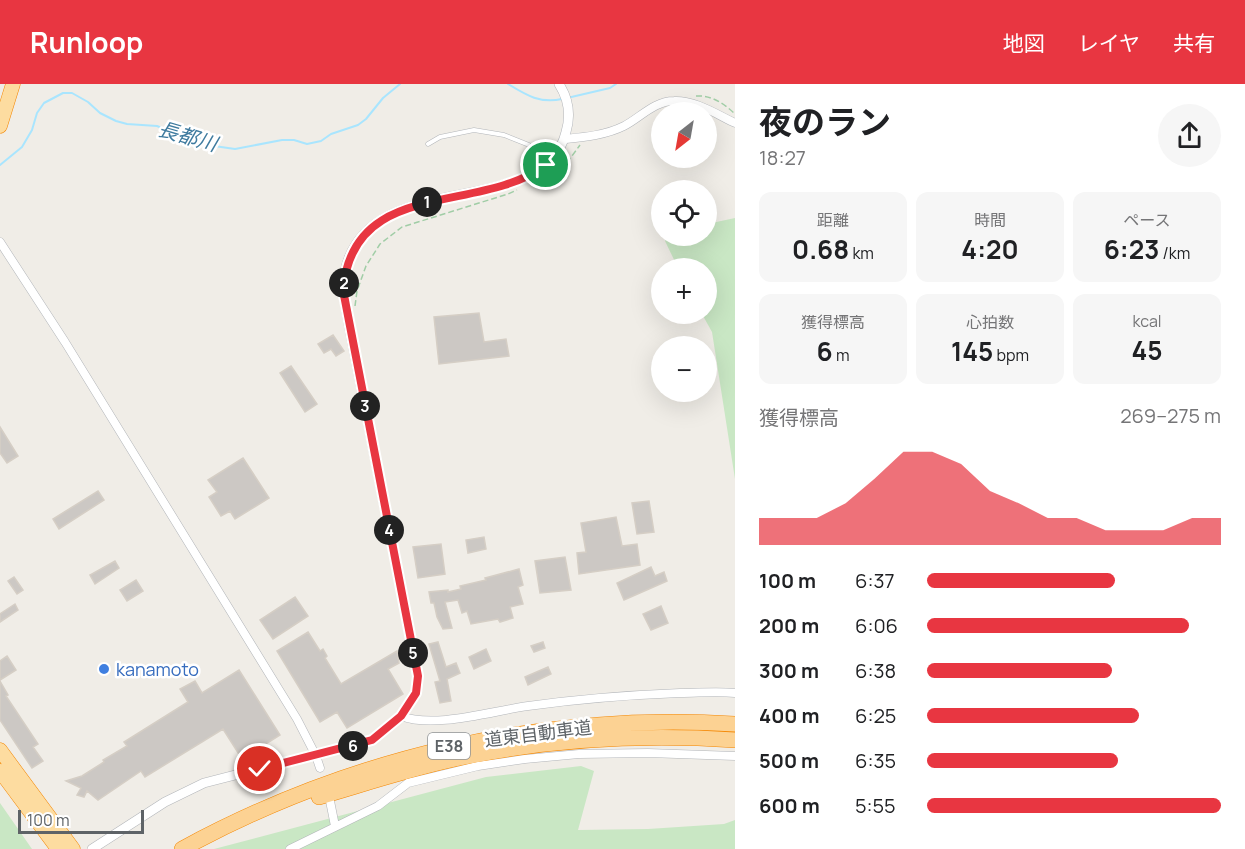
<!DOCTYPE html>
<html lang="ja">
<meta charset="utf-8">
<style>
:root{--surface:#fff;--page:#f6f6f6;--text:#202124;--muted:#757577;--accent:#e83641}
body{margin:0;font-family:Manrope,"Noto Sans JP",sans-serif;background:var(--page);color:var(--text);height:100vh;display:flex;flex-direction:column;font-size:22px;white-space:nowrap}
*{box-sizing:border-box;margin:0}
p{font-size:20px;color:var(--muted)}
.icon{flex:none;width:33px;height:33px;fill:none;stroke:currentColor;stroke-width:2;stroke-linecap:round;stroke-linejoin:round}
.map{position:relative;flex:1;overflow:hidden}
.side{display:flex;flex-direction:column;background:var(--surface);width:510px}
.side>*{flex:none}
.needle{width:39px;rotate:211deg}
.fabs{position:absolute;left:651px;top:18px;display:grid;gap:12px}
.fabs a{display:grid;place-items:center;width:66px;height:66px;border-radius:50%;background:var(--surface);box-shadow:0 6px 24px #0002;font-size:30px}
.scale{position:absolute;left:18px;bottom:15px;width:126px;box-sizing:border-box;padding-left:6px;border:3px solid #5e6367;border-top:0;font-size:16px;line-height:21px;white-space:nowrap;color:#5e6367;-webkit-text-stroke:4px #fff;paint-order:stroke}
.pin{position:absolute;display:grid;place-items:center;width:51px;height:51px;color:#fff;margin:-26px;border:3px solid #fff;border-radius:50%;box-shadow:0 2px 6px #0007}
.km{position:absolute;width:30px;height:30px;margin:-15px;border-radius:50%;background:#222;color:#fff;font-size:16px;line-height:30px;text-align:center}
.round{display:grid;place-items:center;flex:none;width:63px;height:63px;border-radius:32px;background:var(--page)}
.headline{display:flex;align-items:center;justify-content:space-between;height:102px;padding:0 24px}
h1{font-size:33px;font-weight:700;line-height:45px}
.metrics{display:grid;grid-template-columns:repeat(3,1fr);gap:9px;height:102px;padding:6px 24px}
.metrics div{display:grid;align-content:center;border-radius:12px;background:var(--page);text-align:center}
.metrics b{font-size:26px;font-weight:700}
.metrics small{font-size:16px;font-weight:400}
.metrics p{font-size:16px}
.chart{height:168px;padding:12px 24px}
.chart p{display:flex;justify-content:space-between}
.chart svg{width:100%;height:108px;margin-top:6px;fill:var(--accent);opacity:.7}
ul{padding:0 24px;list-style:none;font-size:20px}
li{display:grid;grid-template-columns:96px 72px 1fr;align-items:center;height:45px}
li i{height:15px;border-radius:8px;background:var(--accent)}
header{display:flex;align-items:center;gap:36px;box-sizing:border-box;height:84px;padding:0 30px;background:var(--accent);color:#fff}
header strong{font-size:28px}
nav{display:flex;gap:33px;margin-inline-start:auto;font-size:21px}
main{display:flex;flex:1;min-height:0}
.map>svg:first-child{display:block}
.green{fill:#c9e7c4}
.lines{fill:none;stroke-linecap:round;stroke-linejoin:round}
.stream{stroke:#a9e5fe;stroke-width:2}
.building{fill:#ccc8c4;stroke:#d5cec5;stroke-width:1.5}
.service-casing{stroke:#b2b5b9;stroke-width:5}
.minor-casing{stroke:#b2b5b9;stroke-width:9}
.tertiary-casing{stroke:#b2b5b9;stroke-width:10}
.trunk-casing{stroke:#f48703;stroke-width:15}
.motorway-casing{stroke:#f48703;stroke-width:16}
.path{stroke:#a0cda6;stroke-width:1.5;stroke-dasharray:6 3;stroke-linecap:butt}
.service{stroke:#fff;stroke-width:4}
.minor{stroke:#fff;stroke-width:8}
.tertiary{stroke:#fff;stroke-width:9}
.trunk{stroke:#fddca0;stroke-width:14}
.motorway{stroke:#fcd293;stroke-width:15}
.route-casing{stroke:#fff;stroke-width:12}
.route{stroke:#e83641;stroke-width:8}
.shop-dot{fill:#3f7fe0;stroke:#fff;stroke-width:2}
.labels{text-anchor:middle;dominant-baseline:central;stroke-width:5;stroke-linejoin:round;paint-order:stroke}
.shield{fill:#fff;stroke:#8e9295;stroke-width:1.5}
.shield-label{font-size:16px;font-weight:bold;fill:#5e6367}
.shop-label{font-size:18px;fill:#366cbe;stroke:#fff;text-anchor:start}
.street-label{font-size:18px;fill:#5e6367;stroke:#fff}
.water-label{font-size:20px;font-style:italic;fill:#3f7b9f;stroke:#fff}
</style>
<header>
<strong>Runloop</strong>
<nav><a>地図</a><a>レイヤ</a><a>共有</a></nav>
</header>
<main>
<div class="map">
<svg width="735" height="765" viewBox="0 0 735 765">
<rect width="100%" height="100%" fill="#f0ede7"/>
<!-- green -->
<path class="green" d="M735,134V395L712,248L702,230H706V184H678L665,157L667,152H706L707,140Z
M581,682L594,687L578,746L648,745L724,740L735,736V765H214L486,693Z
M0,719L32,765H0Z"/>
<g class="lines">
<!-- stream -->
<path class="stream" d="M508,0C526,11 540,20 562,15
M567,14L610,4L616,0
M0,81L22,63L32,46L37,29L44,19L63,9H72L88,18L100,29L116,37L127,40L157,42L171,48L199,54L214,62L235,65L282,56H294L307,60L321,57L331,50L358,41L366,35L383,14L400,0"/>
</g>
<!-- building -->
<path class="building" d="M479,229L484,258L506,255L509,272L439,280L434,233Z
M333,251L344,267L336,272L331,265L324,269L318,260Z
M291,282L317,320L305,328L280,289Z
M0,343L18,372L7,379L0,369Z
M243,374L269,414L235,435L230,427L221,432L209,413L217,408L208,396Z
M98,407L104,416L59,445L53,435Z
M649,417L654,448L637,450L632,419Z
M616,433L622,462L637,460L640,481L579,490L577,469L586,468L581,439Z
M484,453L486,465L468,469L466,456Z
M441,460L445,490L418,494L413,463Z
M565,473L571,506L540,509L535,477Z
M115,477L119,484L95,500L90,491Z
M651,483L655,492L664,488L667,497L624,516L617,499Z
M519,485L523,501L518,503L523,520L510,523L513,534L500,538L498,535L471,540L467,527L462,529L458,516L445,518L452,544L443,545L437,533L434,519H431L429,508L448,506V508L461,505L460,502L486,496L485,494Z
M14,493L23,506L17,510L8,497Z
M136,496L143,507L127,517L120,506Z
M295,513L308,532L273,555L260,536Z
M15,520L18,526L0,538V530Z
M661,522L668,539L651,546L643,530Z
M308,548L320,567L323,565L327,572L325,574L341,600L397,567L399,579L388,585L403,610L347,644L337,628L320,638L277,567Z
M438,558L446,583L456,579L460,589L447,595L451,617L440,619L435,598L440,597L429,560Z
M543,558L545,564L534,568L531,562Z
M486,565L491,577L474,585L469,573Z
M7,572L16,586L0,596V577Z
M548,583L551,590L528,601L525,593Z
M239,586L280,651L242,675L223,645L145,693L141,687L98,716L87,707L84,713L77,711L81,704L66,697L82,692L104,678L103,676L127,662L124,658L188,618L180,605L195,597L202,609Z
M0,597L8,611L6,612L38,660L33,663L43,677L32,684L0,636Z"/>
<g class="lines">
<defs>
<path id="service" d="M428,60L440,53L474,46L504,51L529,61L545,80"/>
<path id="minor" d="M565,55C585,53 606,51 624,42C640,34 654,17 674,17C695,16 716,30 735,39
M0,158L65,258L297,635L316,672L320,684
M401,632C434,645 492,627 528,622C578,615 629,611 680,609C698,609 717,607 735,609
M330,717L335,742
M290,765L378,722L408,699L478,682L525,675L579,670L648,669L735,672"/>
<path id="tertiary" d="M92,765L165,718L204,699L372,656L401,632L416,609L418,592L349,242C346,224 341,205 345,187C368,80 544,139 566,48C571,31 568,14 559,0"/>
<path id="trunk" d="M0,42L13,0
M0,666L73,765
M0,687L58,765"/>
<path id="motorway" d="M319,713C364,700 409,685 455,675C547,655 641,650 735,656
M182,765C351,673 543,628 735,640"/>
</defs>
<!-- service casing -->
<use href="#service" class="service-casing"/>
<!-- minor casing -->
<use href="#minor" class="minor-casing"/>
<!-- tertiary casing -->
<use href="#tertiary" class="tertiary-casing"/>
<!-- trunk casing -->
<use href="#trunk" class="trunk-casing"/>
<!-- motorway casing -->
<use href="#motorway" class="motorway-casing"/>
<!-- path -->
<path class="path" d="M696,12C711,11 723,19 734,29
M558,82L569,76L580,61
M355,222L357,207L366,182L380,160L402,143L508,110L517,106"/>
<!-- service -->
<use href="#service" class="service"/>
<!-- minor -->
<use href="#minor" class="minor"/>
<!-- tertiary -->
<use href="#tertiary" class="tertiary"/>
<!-- trunk -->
<use href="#trunk" class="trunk"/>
<!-- motorway -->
<use href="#motorway" class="motorway"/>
</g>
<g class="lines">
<defs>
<path id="route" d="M260,685L372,656L401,632L416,609L418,592L343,206C353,93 479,131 546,81"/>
</defs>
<!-- route casing -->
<use href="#route" class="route-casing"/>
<!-- route -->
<use href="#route" class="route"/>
</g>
<!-- markers -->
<circle class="shop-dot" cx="104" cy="585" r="6"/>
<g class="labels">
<!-- shield labels -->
<rect class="shield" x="428" y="649" width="42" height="26" rx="4.5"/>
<g class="shield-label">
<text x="449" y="662">E38</text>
</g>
<!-- shop labels -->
<g class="shop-label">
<text x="116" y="585">kanamoto</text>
</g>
<!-- street labels -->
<g class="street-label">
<text transform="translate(538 649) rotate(-7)">道東自動車道</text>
</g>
<!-- water labels -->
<g class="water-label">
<text transform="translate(188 52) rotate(16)">長都川</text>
</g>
</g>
</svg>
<div class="fabs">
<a><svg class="needle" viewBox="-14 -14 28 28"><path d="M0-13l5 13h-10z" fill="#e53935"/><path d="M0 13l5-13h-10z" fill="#757577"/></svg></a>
<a><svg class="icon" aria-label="locate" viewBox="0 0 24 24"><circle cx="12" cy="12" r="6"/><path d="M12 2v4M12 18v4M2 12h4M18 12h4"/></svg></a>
<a>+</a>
<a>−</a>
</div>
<div class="scale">100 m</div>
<div class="pin" style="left:546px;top:81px;background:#1e9e55"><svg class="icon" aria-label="arrive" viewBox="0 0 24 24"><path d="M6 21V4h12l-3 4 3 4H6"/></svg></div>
<div class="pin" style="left:260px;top:685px;background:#d93025"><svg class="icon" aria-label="check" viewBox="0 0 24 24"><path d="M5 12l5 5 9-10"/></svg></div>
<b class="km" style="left:427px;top:118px">1</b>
<b class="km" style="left:344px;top:199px">2</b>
<b class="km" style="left:365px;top:322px">3</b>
<b class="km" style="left:389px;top:446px">4</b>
<b class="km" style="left:413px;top:569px">5</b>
<b class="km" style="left:353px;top:662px">6</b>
</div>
<section class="side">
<div class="headline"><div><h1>夜のラン</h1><p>18:27</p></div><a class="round"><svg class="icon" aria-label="share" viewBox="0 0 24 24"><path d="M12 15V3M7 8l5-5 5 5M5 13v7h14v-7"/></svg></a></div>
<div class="metrics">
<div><p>距離</p><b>0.68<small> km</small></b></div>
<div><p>時間</p><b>4:20</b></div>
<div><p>ペース</p><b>6:23<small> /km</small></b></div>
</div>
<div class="metrics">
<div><p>獲得標高</p><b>6<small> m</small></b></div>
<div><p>心拍数</p><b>145<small> bpm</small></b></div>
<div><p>kcal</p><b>45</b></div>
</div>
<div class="chart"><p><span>獲得標高</span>269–275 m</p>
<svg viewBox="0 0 160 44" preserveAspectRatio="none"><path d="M0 44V33L10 33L20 33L30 27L40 17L50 6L60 6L70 11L80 22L90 27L100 33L110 33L120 38L130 38L140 38L150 33L160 33V44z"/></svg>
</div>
<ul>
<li><b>100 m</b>6:37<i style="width:64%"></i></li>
<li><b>200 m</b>6:06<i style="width:89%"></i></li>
<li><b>300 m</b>6:38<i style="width:63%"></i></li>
<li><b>400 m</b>6:25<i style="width:72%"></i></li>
<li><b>500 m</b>6:35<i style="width:65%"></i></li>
<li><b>600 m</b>5:55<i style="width:100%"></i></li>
</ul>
</section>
</main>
